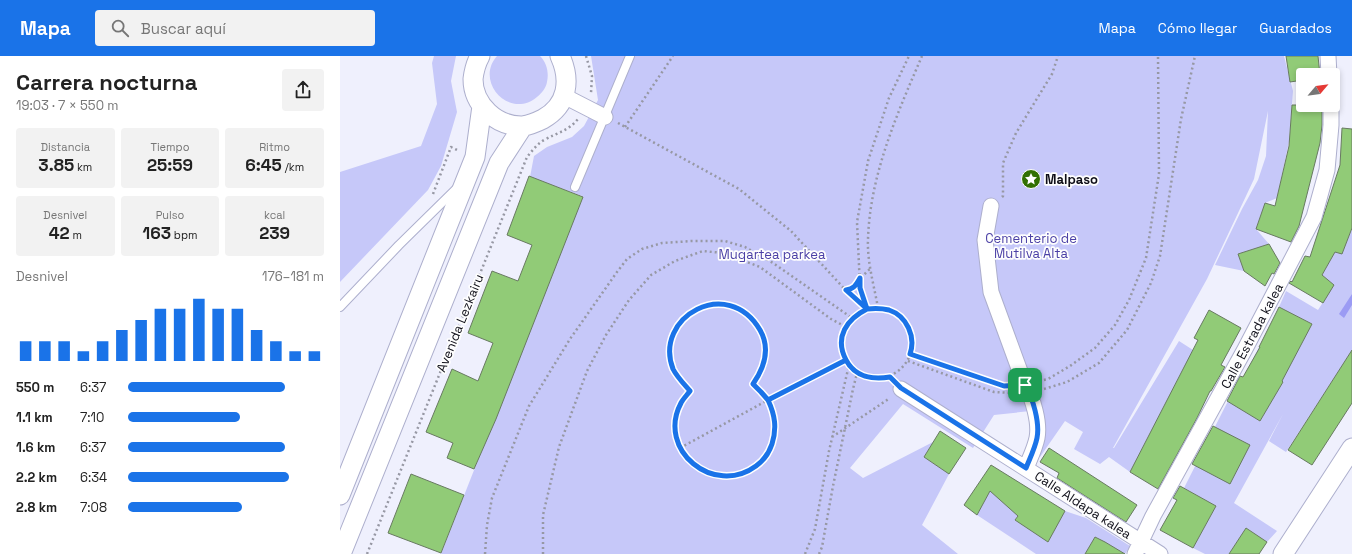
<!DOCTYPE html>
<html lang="es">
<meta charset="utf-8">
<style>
:root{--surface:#fff;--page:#f2f2f2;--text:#222;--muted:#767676;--accent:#1a73e8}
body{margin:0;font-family:"Space Grotesk",sans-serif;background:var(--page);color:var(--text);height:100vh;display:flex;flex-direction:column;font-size:15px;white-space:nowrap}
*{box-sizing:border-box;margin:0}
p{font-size:13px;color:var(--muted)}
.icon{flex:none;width:22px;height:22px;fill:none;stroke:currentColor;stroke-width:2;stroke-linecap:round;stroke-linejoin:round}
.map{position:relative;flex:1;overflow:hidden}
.sheet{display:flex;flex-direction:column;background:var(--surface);width:340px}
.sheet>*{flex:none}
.needle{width:26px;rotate:61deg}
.fabs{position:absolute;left:956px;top:12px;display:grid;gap:8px}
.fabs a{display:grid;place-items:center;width:44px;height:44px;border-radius:4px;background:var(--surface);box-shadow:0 2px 6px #0003;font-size:20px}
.pin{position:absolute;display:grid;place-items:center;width:34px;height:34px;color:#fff;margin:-17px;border-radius:8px;box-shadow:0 2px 6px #0006}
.round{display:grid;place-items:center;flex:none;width:42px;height:42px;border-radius:4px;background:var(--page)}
.summary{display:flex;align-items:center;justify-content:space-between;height:68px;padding:0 16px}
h1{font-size:22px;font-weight:600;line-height:30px}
.stats{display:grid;grid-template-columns:repeat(3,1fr);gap:6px;height:68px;padding:4px 16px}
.stats div{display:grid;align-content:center;border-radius:4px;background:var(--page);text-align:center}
.stats b{font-size:17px;font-weight:600}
.stats small{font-size:11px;font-weight:400}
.stats p{font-size:11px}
.chart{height:112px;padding:8px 16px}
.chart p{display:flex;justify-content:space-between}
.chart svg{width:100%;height:72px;margin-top:4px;stroke:var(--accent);stroke-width:6}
ul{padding:0 16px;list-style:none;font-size:13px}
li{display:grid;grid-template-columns:64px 48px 1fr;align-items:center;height:30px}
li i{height:10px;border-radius:5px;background:var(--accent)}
header{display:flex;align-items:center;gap:24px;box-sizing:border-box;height:56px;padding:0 20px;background:var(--accent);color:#fff}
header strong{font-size:19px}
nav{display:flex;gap:22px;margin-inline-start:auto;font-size:14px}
.search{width:280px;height:36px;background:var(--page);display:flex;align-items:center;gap:10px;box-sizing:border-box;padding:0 14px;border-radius:4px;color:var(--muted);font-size:15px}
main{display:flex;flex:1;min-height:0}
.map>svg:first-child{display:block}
.green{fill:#c6c8f9}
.water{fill:#9b9bf4}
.building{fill:#91cb77;stroke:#687a61}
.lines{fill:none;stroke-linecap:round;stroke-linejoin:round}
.service-casing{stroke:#adafcd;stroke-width:10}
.minor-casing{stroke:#adafcd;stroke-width:17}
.tertiary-casing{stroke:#adafcd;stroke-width:21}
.path{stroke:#9798a4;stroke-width:2.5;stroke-dasharray:2 3;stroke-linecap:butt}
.service{stroke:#fff;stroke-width:8}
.minor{stroke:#fff;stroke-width:15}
.tertiary{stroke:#fff;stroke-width:19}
.route-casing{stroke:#fff;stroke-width:8}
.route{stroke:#1a73e8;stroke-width:5}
.labels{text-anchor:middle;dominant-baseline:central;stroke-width:3.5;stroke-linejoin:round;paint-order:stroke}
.poi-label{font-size:13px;font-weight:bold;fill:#0e0e18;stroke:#fefefe;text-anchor:start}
.park-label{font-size:13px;fill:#4b40a6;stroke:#fefefe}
.street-label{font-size:13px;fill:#0e0e18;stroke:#fefefe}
</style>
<header>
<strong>Mapa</strong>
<div class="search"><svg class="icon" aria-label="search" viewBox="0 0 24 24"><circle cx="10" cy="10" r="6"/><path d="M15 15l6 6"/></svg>Buscar aquí</div>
<nav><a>Mapa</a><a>Cómo llegar</a><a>Guardados</a></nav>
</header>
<main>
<section class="sheet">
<div class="summary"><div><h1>Carrera nocturna</h1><p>19:03 · 7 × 550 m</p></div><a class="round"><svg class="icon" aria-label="share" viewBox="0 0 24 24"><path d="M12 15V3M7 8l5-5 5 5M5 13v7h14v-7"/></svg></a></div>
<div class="stats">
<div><p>Distancia</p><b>3.85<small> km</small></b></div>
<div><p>Tiempo</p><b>25:59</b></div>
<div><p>Ritmo</p><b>6:45<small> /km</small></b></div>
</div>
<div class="stats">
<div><p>Desnivel</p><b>42<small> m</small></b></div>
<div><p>Pulso</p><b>163<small> bpm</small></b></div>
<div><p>kcal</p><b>239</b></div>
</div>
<div class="chart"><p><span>Desnivel</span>176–181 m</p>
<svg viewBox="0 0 160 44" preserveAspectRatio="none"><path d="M5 44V32M15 44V32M25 44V32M35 44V38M45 44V32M55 44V25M65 44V19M75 44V12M85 44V12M95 44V6M105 44V12M115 44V12M125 44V25M135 44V32M145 44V38M155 44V38"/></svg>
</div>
<ul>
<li><b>550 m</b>6:37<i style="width:80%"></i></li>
<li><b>1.1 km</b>7:10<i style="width:57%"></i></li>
<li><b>1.6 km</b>6:37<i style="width:80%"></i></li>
<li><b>2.2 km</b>6:34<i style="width:82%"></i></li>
<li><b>2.8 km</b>7:08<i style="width:58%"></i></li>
</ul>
</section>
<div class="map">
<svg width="1012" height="498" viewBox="0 0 1012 498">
<rect width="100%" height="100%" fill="#eff0fd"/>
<!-- green -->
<path class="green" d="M94,0H116L111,25L117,56L101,110L88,134L0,226V116L81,90L97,48L92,7Z
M157,0H200C207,7 209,17 207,26C206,32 202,37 197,41C170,64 134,26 157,0Z
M251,0H944L953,35L949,86L937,142L925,147L916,173L929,188L898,198L904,215L875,209L902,153L918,124L926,100L928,55L914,123L867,223L773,392H774L839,285L853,294L790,416L769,401L760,408L734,393L743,376L725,365L700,401V354L654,359L633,392L563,348L510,412L523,422L593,386L584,401L609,418L582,469L618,498H101L242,140L190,121L194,100L207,91L232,81L244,70L258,44Z
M1012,173V294L946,396L929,385L943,358L894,447L937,475L927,486L906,472L889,498H865L853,492L876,450L844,432L888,345L920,365L943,326L911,307L919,291L951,307L972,268L939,251L946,235L978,254L994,229L982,219L995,196L1002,197Z
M650,435L685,448L675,464L708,486L725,455L746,462L790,490L785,498L755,481L745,498H696L637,459Z"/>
<!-- water -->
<path class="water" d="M1012,238V249L1004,262L999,258Z"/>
<!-- building -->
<path class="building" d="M946,0H978L980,19H963V24L950,26Z
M952,49H982V69L980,87L959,170L951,186L916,173L925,147L935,150L949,90Z
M1002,72L1012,73V172L1002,198L995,196L982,219L994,229L983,247L949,227L951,225L952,226L965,200L970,201L1000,109Z
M189,120L243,141L156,363L134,413L107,402L113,387L86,376L112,313L138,325L153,287L128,277L152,215L178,225L192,189L167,179Z
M929,188L940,207L934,218L932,217L925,230L904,215L898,198Z
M939,251L972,268L942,325L943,326L920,365L887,345L900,320L903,321L920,291H919Z
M869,254L901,272L881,309L885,311L871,335H870L857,362L818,433L790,416L858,284L854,282Z
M1012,294V347L972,409L948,394Z
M873,370L910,389L890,428L852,408Z
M600,375L626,392L609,418L584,401Z
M709,392L797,449L786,466L717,422L719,417L700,406Z
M651,409L725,455L708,486L675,464L678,460L650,435L637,459L624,449Z
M71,418L124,439L101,497L48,477Z
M840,430L876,450L853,492L820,474L837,444L833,442Z
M906,472L927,486L919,498H889Z
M755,481L765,486L785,498H745Z"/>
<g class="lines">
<defs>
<path id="service" d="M235,131L290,0
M0,251L59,189L116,133"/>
<path id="minor" d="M988,0L989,19
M224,40L265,61
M651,150L645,184L651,236L685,329C693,342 700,367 697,382C695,392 690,402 686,412
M561,333L820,498
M795,498L813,460L905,293L974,161L987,114L991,69V49"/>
<path id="tertiary" d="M140,0C136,7 134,15 133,23C133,49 157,71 183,70C190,69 197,66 203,63C228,49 231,24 220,0
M0,439L135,101L142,50
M1,498L159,107L183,70
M943,498L1012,392"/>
</defs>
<!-- service casing -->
<use href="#service" class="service-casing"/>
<!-- minor casing -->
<use href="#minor" class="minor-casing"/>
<!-- tertiary casing -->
<use href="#tertiary" class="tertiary-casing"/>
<!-- path -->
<path class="path" d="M246,0L252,20L251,37
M278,67L399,133L451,175L512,241L527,253
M285,71L333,0
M93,138L111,91L119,95
M662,141L663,140V107L676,77L712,18L718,0
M506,234C517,232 521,220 530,213
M380,248C387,249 394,250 400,254C419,264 429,286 424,306C422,315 418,321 413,329C428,341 435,354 435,373C435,385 430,396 422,404C389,439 326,411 336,362C338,351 344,343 350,335C343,328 337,321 333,312C325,292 334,266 353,255C361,250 370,249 380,248Z
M502 287a35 35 0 1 1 70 0a35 35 0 1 1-70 0Z
M538,252C534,229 527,206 528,183C530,119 557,58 582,0
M527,253L520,231L517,166L528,105L549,42L569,0
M570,298L664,330H671
M568,305L654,336L673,337
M699,325L708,323L730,310L755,292L775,269L789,244L806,202L819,118L818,0
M704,333L727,326L759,307L787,274L811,227L820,200L841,63L855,0
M492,381L550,342
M340,392L428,344L506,304
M27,498L187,101C192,95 197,88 204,84C218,76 227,76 238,63
M145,498L147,469L152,442L189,350L230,283L277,216L287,203L302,193L322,187L352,185H385L405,191L433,207L512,262
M203,498V459L219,391L247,315L266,279L289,244L311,219L335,205L363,195L383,197L420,211L491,263L506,271
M465,498L475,473L489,395L509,309
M479,498L482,491L493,430L513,333L517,317"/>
<!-- service -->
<use href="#service" class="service"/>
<!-- minor -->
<use href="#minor" class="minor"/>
<!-- tertiary -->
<use href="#tertiary" class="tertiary"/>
</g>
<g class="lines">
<defs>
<path id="route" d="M685,329L664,330L570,298C576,281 567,260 549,254C541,252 535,252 527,253L506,234C514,233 516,229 520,222V232L527,253C507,263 494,281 506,304L428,344C435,359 437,372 432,388C429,397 423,405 416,410C374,441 316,394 341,347C343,343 347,339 350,335C344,328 337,321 333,313C313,261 388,219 420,274C431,293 424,312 413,328L421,336L428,344L506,304C515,321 533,324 550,321L561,332L686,412C690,402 695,392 697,382C700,367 693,342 685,329"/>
</defs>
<!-- route casing -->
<use href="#route" class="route-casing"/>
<!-- route -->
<use href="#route" class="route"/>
</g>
<!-- icons -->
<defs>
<symbol id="sight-disc" viewBox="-11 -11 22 22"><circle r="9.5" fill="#327003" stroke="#fefefe"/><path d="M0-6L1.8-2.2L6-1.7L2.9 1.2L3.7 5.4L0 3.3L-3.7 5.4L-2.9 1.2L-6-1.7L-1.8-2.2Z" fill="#fff"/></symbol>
</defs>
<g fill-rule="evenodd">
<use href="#sight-disc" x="680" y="112" width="22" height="22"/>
</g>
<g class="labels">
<!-- poi labels -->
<g class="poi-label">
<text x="705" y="123">Malpaso</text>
</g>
<!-- park labels -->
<g class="park-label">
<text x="691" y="182">Cementerio de<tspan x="691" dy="15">Mutilva Alta</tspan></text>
<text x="432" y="198">Mugartea parkea</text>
</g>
<!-- street labels -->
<g class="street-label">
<text transform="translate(120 267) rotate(-68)">Avenida Lezkairu</text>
<text transform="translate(912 280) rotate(-62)">Calle Estrada kalea</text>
<text transform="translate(743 449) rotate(33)">Calle Aldapa kalea</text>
</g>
</g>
</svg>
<div class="fabs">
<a><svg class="needle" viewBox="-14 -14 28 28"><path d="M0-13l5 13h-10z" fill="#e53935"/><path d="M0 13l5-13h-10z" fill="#767676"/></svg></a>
</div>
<div class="pin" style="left:685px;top:329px;background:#1e9e55"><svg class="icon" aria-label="arrive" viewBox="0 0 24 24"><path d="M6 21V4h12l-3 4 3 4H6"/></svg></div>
</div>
</main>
